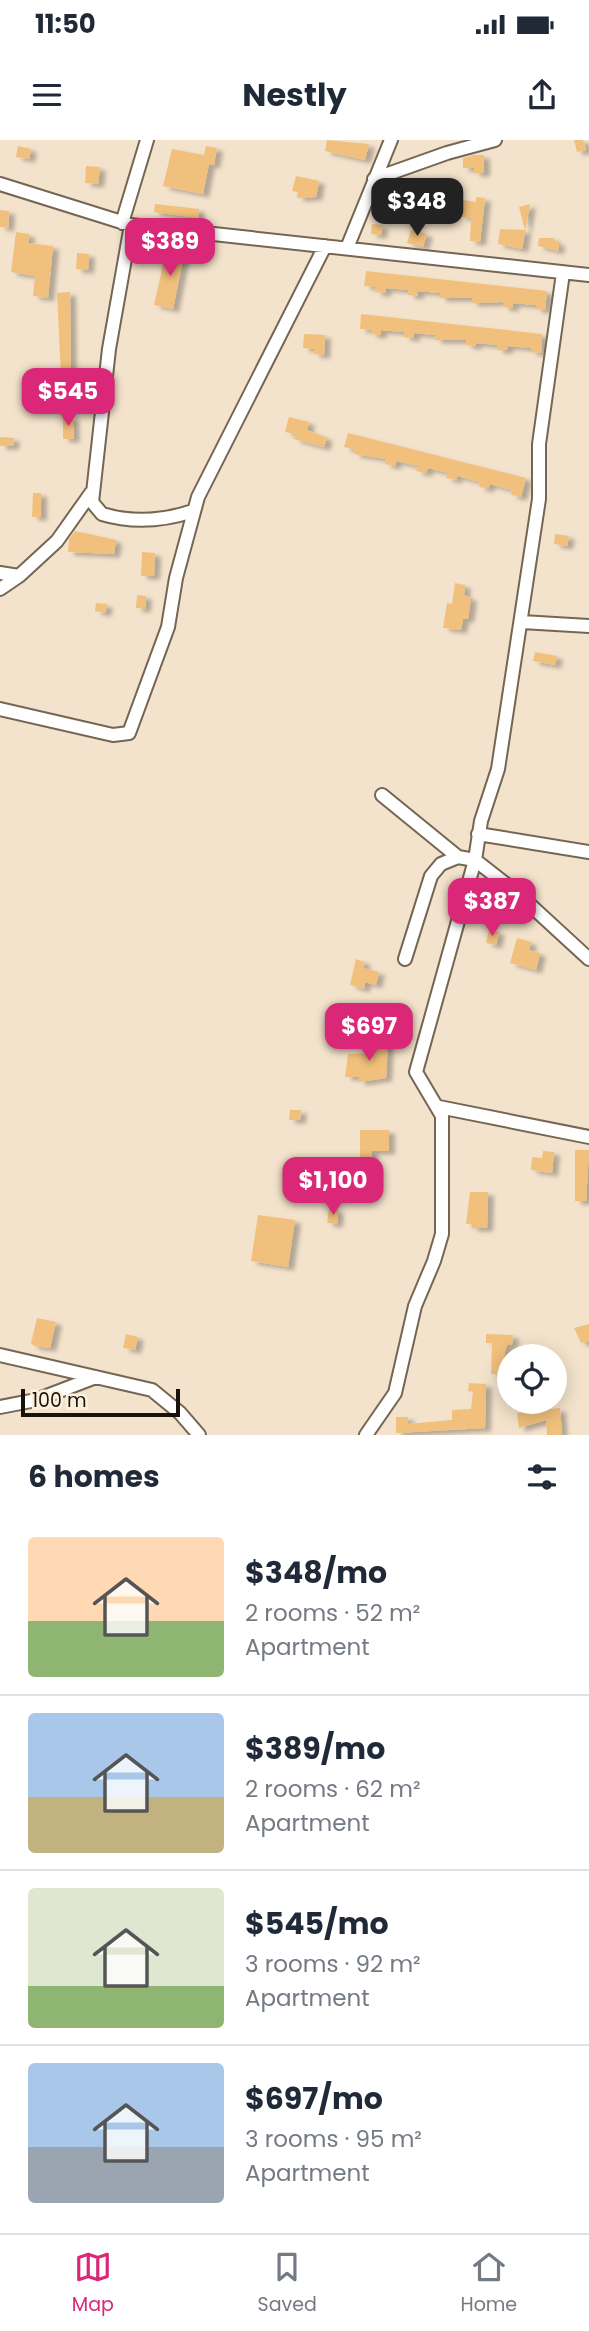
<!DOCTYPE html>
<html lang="en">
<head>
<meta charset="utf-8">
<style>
  :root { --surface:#fff; --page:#f6f6f7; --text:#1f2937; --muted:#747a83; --line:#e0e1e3; --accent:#db2777 }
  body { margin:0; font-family:Poppins,sans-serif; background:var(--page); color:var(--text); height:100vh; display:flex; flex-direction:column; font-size:26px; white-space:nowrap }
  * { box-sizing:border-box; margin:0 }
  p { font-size:23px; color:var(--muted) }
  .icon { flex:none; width:38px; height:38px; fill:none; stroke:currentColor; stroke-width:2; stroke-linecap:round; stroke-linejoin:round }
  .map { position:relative; height:1295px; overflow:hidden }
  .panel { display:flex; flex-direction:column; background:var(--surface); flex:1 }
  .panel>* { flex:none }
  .tools { position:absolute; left:497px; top:1204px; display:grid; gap:14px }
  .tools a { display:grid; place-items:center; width:70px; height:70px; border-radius:50%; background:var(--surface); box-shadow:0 4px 18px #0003; font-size:35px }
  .scale { position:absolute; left:21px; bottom:18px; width:159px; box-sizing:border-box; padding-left:7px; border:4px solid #18120a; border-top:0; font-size:19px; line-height:24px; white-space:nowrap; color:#18120a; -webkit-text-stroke:5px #fef0de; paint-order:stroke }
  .price { position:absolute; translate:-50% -60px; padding:0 16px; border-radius:14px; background:var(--accent); color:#fff; font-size:23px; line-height:46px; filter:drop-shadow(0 2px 4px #0008) }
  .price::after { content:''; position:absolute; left:50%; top:42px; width:21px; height:16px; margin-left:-10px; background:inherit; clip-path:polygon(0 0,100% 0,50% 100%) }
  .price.current { background:#222; color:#fff }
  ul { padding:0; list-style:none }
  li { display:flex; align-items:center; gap:21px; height:175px; padding:0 28px }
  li+li { border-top:2px solid var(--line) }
  li span { display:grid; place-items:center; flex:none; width:196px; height:140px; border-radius:7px; color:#555 }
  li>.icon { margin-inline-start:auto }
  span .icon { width:84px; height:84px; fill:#fffc; stroke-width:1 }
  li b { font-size:30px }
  h2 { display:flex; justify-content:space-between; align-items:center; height:84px; padding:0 28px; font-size:30px }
  .status { display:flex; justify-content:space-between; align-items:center; height:49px; padding:0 35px; background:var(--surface); direction:ltr }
  .status svg { height:19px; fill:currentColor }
  header { display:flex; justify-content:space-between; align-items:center; height:91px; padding:0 28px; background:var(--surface); font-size:32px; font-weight:700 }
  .dock { display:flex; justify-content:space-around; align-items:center; height:98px; border-top:2px solid var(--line); background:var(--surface); font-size:19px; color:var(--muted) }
  .dock a { display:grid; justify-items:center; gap:4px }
  .dock .current { color:var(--accent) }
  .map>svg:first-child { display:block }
  .building { fill:#f1c07c; filter:url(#shadow) }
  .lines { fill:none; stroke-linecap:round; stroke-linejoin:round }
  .street-casing { stroke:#746652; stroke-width:16 }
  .street { stroke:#fff; stroke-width:12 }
</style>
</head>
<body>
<div class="status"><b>11:50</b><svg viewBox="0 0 49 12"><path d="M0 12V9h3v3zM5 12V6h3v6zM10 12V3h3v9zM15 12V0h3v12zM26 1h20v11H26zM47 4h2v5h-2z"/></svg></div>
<header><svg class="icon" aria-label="menu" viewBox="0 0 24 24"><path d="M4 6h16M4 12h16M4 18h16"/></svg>Nestly<svg class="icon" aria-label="share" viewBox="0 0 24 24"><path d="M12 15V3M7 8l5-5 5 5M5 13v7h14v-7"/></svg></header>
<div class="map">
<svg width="589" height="1295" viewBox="0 0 589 1295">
  <defs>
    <filter id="shadow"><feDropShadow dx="6" dy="3.5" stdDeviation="2" flood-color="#0004"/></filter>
  </defs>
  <rect width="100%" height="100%" fill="#f4e3cc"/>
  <path class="building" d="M327,0L369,4L365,20L325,11Z
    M574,0H583L586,10L577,12Z
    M18,6L31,9L29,19L16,17Z
    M206,6L217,8L214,25L209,24L203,54L163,46L172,9L204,15Z
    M474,15H484V33H474V28H463V18Z
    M86,26L100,27L98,44L85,43Z
    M296,36L319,41L316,57L297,58L298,52L292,51Z
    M420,47L435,50L433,62L418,59Z
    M476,57L485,58L480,102L470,101L471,78L461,77L463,60L476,62Z
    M155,64L199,69L198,78L154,72Z
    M530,64L522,109L498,104L500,89L525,90L519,67Z
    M0,70L9,71L8,88L0,87Z
    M372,84L382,85L381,95L371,94Z
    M411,90L427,94L423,107L407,103Z
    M16,92L29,94L28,103L53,106L48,158L33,156L35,136L11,132Z
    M539,98H554V102H559L558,111L538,106Z
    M167,106L185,110L173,169L154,165Z
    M77,113L89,114L88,130L76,129Z
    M366,131L547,151L545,170L536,169V165L513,163V168L503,167V162L472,163V158H440V153L418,151V156L408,155L409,150L386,148L385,153L375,152L376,147L364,146Z
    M70,152L71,235L61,236L57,153Z
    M361,174L542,194L541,213L531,212V208L508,206L507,210H497L498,205L476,203V206L466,205V200H435L436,195L414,193V198L404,197V192L381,190V195L371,194V190L360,189Z
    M304,194L325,195L324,215L314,214V209L303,208Z
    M63,277H73L74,299H63Z
    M289,277L309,282L307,290L327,298L324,307L294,299L296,294L285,292Z
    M348,293L526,338L521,357L511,355L512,350L490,344L488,349L479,347L480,342L457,336L456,340L446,338L448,333L428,328L426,333L416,331L418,326L396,321L395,326L385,324L386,319L354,314L355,310L344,307Z
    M0,297L14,298L13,306H0Z
    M33,353H41V377H32Z
    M75,391L116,400L114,414L68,412L69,399Z
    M555,394L569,396L567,406L554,404Z
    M142,412L155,413L154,436H141Z
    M455,443L465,445L464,455L471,458L468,479H463L461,490L443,488L447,463L452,464Z
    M137,455L146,456L145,469L136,468Z
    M96,463L107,464L105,473L95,471Z
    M535,512L557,516L555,525L533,521Z
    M489,790L499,792L496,805L486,803Z
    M517,798L531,802L529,810L540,813L536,830L510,823Z
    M356,819L365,822L363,828L379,832L376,845L365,842L364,849L350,845Z
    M372,901H388L386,938L359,942V937H345L348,914L372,913Z
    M290,970H301L300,980H289Z
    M360,990H389V1011H372V1020H360Z
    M575,1010H589L586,1061H575Z
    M543,1011L554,1012L552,1033L531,1030L532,1017L542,1018Z
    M470,1052H488L487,1088H472V1084H466Z
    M329,1069L338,1070L337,1084L327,1083Z
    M258,1075L295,1080L288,1127L251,1121Z
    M37,1178L56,1182L50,1208L34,1206L31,1203Z
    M589,1184V1201L581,1203L574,1188Z
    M126,1194L138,1197L135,1210L123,1208Z
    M486,1194L513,1195L512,1205H507L505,1212L504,1234H491L492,1203H486Z
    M469,1243L486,1244L485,1288L396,1293V1277H408V1284L452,1280V1270L471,1269L473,1252L468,1251Z
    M560,1268L562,1295H547L546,1280L519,1288L517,1273Z"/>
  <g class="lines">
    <defs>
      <path id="street" d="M374,39L447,13L495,0
        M0,44L131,85L589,135
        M122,83L147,0
        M131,85L109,209L92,362L102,374C132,383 163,381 193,371
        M347,108L391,0
        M0,433L19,436L57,401L91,353
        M0,449L19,436
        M522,482L589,486
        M0,569L113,595L129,593L168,487L176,438L198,357L325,106
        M382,655L458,717L475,720L516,752L589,819
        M478,694L589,712
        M405,819L431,736L441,724L458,717
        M439,967L589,997
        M0,1215L152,1250L180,1273L199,1295
        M0,1267L36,1260L96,1237
        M366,1295L395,1253L415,1166L434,1121L442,1094V976L416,932L475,720L481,681L498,629L539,359V304L563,133"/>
    </defs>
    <use href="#street" class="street-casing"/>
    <use href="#street" class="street"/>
  </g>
</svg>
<div class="tools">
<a><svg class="icon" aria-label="locate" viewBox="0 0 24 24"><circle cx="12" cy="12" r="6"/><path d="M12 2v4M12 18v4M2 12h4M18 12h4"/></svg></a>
</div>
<div class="scale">100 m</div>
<b class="price current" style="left:417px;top:98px">$348</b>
<b class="price" style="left:170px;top:138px">$389</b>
<b class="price" style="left:68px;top:288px">$545</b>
<b class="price" style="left:492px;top:798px">$387</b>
<b class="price" style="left:369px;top:923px">$697</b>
<b class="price" style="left:333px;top:1077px">$1,100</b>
</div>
<section class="panel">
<h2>6 homes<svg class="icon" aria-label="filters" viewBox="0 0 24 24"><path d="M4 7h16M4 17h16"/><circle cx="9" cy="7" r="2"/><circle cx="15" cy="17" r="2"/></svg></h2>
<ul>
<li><span style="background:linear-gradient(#ffd9b3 60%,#8fb573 0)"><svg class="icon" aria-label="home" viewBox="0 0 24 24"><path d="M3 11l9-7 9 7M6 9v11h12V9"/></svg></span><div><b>$348/mo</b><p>2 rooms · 52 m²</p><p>Apartment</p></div></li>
<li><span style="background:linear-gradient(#a9c7e8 60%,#c2b280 0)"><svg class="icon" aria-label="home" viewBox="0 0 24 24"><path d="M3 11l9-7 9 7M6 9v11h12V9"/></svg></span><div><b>$389/mo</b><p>2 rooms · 62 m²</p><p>Apartment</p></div></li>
<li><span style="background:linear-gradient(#dfe7d0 70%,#8fb573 0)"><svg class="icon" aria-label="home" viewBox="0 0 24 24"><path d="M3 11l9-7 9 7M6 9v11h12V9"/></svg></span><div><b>$545/mo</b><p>3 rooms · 92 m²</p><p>Apartment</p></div></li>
<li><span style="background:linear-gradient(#a9c7e8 60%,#9aa5b1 0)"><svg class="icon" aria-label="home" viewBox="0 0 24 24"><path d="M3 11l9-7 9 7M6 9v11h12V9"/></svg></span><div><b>$697/mo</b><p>3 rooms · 95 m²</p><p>Apartment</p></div></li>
</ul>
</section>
<nav class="dock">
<a class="current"><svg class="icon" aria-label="map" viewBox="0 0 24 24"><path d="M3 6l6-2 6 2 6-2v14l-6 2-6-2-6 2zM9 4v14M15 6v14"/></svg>Map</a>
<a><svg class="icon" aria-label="saved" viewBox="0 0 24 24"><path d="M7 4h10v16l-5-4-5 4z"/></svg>Saved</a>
<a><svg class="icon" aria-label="home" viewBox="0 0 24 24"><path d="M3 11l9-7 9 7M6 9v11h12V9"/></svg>Home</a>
</nav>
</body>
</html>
